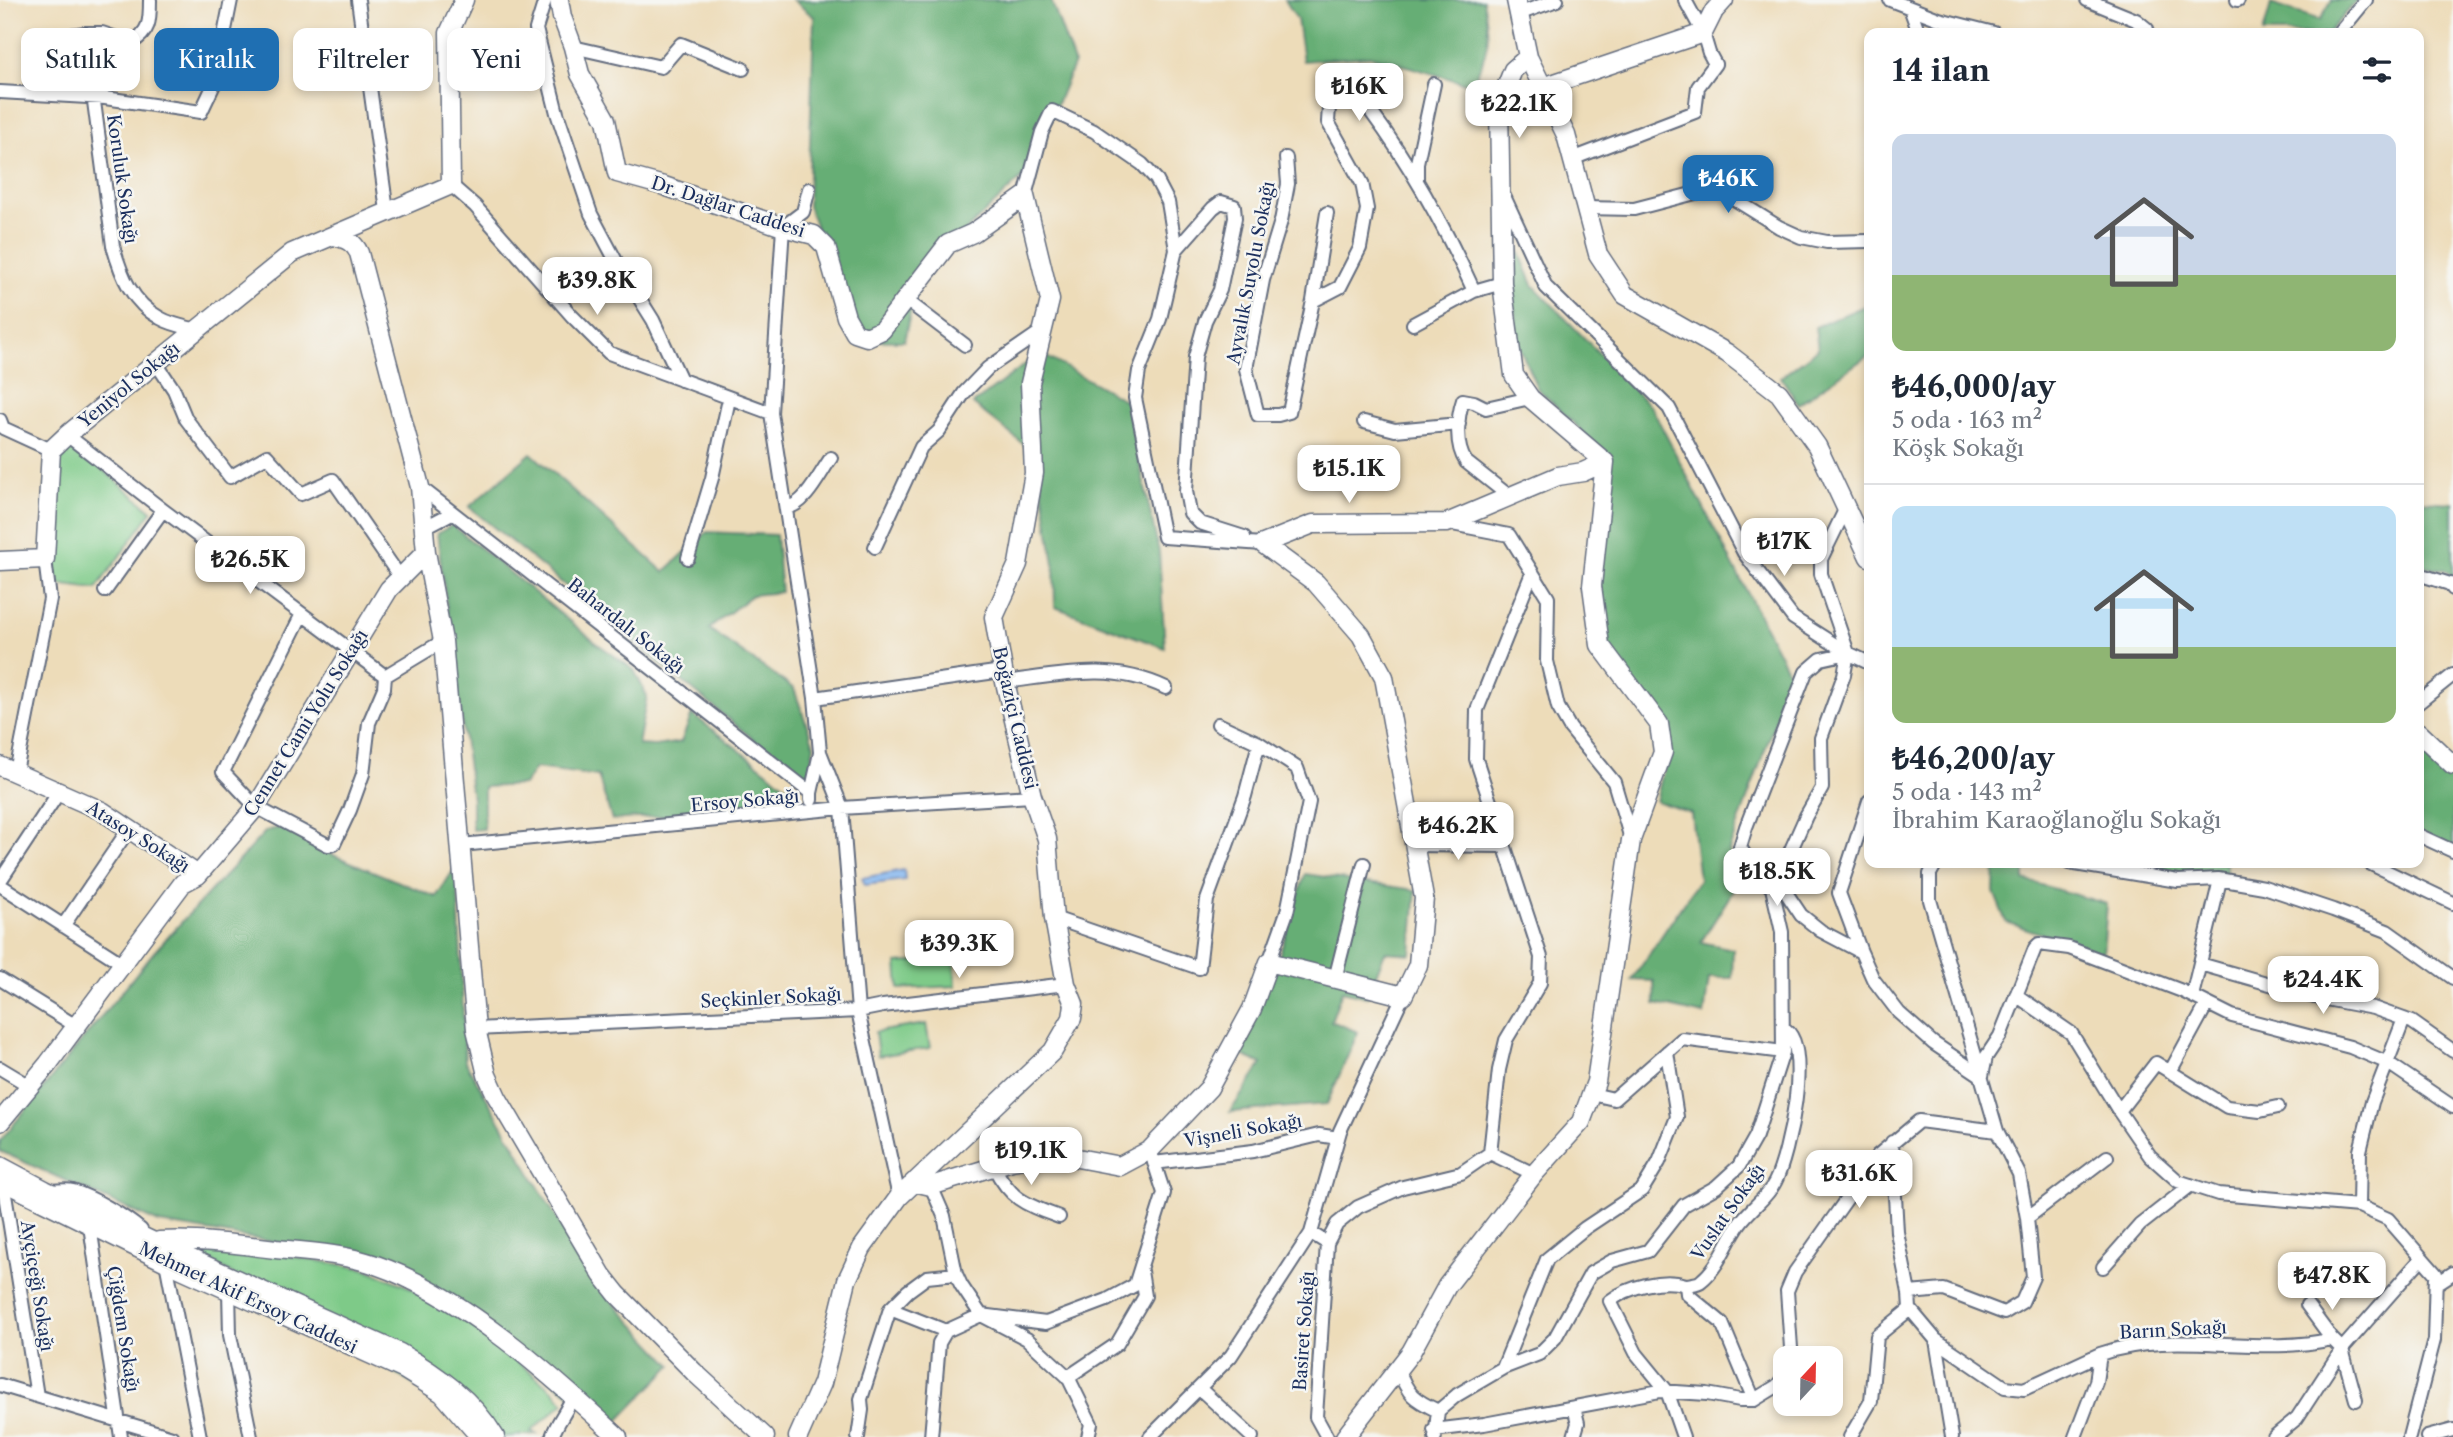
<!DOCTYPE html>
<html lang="tr">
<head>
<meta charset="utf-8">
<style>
  :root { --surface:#fff; --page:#f2f2f3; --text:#1f2937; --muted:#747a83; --line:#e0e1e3; --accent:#1f6fb2 }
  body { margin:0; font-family:"Libre Caslon Text",serif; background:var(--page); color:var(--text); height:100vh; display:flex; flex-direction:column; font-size:26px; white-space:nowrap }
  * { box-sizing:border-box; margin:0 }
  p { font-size:23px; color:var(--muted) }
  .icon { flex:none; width:38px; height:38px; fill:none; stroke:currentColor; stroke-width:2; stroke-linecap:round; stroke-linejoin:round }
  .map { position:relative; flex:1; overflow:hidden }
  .sheet { position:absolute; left:1864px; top:28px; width:560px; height:840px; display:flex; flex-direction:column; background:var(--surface); border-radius:14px; box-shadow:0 4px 10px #0003 }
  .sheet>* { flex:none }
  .hud { position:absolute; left:21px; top:28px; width:665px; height:63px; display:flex; gap:14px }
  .needle { width:46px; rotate:22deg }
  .fabs { position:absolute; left:1773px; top:1346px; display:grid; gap:14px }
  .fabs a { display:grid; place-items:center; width:70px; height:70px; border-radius:14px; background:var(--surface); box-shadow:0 4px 10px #0003; font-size:35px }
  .price { position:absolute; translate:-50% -60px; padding:0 16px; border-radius:14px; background:#fff; color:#222; font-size:23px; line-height:46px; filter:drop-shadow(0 2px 4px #0008) }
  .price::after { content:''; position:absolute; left:50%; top:42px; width:21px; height:16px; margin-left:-10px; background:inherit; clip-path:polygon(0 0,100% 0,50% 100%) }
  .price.current { background:var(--accent); color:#fff }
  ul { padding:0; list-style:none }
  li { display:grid; align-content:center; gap:14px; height:371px; padding:0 28px }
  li+li { border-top:2px solid var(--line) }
  li span { display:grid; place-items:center; height:217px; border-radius:14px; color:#555 }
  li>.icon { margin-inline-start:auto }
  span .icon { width:126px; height:126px; fill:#fffc; stroke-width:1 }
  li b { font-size:30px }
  h2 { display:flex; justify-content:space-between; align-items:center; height:84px; padding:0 28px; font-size:30px }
  .tag { padding:0 24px; border-radius:14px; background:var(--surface); box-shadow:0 4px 10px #0003; font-size:24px; line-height:63px }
  .tag.current { background:var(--accent); color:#fff }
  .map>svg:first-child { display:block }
  .green { fill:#7eca88; stroke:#4c7c73; stroke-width:2 }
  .forest { fill:#66ae74; stroke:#406e69; stroke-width:2 }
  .water { fill:#83b5ef; stroke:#4f72a6; stroke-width:2 }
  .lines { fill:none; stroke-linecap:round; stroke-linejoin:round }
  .street-casing { stroke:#646c7e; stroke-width:16 }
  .secondary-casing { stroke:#646c7e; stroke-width:21 }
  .street { stroke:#fff; stroke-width:12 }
  .secondary { stroke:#fff; stroke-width:18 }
  .labels { text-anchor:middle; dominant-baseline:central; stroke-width:5; stroke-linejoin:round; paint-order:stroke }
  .street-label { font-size:18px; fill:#1b2f5e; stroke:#f6f6f2 }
</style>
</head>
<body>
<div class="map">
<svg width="2453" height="1437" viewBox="0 0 2453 1437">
  <rect width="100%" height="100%" fill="#f6f6f2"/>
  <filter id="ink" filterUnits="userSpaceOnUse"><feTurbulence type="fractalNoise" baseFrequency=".0143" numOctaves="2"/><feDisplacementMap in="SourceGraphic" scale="14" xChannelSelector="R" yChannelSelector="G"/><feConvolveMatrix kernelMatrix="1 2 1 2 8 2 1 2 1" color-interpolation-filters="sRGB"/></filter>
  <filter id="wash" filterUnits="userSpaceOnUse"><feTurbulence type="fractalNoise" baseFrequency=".00686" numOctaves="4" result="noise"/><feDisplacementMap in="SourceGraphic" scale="28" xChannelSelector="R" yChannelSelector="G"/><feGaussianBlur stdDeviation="1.57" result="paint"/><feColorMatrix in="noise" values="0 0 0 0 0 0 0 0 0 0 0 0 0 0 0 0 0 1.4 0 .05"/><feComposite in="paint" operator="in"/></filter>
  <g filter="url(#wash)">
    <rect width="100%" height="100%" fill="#eddcb9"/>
    <path class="green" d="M71,443L152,511L96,589L55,584L58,454Z
      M2127,863H2226L2225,879Z
      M954,959L956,986L899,989L897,963Z
      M926,1024L930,1048L878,1056L875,1032Z
      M186,1244L284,1255L366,1269L409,1287L468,1322L554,1391L564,1403L531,1431L536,1434L500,1437L197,1253Z"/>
    <path class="forest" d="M793,0H1051L1074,63L1029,171L919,275L904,341L858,340L808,206L814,17Z
      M1285,0H1483C1491,41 1490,47 1472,85L1372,56L1303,61L1297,19Z
      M2332,0H2358L2328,33H2263L2271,4L2320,20Z
      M1508,225L1533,285L1652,408L1791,677L1729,850L1736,886L1701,942L1733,949L1732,978H1709L1704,1015L1655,1004L1654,981L1632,980L1699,880L1691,813L1656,801L1668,751L1607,643L1598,586L1610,458L1537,388L1517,341Z
      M1869,304V355L1798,404L1781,377L1818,349L1815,327Z
      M1040,353L1126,401L1159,552L1165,648L1055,607L1054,564L1037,455L973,404Z
      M531,453L664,572L707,532L776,535L781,592L752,595L709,629L794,689L814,745L808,784L469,507Z
      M2419,501L2453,503V577L2445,570L2419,565Z
      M452,525L595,642L634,670L647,696L638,745L655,746L681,742L692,714L794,792L795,802L786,807L612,820L598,776L535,768L524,785L484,787V829L472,830V799L437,534Z
      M2418,745L2428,755L2453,773V851L2419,833Z
      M286,826L328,853L436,897L457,865L465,1061L594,1282L672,1365L614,1425L377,1259L159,1223L0,1151V1141L154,952L266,831Z
      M1995,863H2024V880L2107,904L2103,954L2006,922L1994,892Z
      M1305,874L1416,890L1411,954L1385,952L1367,997L1342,991L1331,1021L1358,1032L1327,1104L1230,1112L1262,1064L1235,1052L1280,953Z"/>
    <path class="water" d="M904,870L905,880L865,885L862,878Z"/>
  </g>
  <g filter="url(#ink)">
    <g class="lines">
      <defs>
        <path id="street" d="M358,0L387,211
          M545,0L536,29L557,113L591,214L616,261L653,320L681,380
          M1890,0L1939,19L1994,33
          M2087,0L2136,20L2147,29V33
          M2237,0H2238
          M1910,8L1919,33
          M1518,14L1557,0
          M85,33L113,246C121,275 132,303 160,318C170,324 185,327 197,330
          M2339,33L2366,0
          M41,39L85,33H102L131,43C150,32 150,21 150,0
          M573,47L661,67L681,44L743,69
          M0,92L105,98L201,112L226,59L225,30L231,0
          M1286,158L1288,184L1281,221L1263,280L1246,369L1258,415H1278L1289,412L1313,301L1327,213
          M1572,159L1695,112L1698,87L1715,64L1709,53L1703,33L1685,0
          M1417,179V163L1434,84
          M451,185L475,206L572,316L609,353L771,413
          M809,189L803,212L783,227L771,413L815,698L820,752L842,808L858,1011L899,1197
          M1025,196L1042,132L1052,111L1094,131L1142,164L1156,179L1168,202L1176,250L1160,319L1139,371L1135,398L1164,537L1263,544
          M1504,196L1546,287L1669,408L1744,553L1793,618L1848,653L1869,663
          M1584,208L1634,209L1711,189L1726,194L1779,227L1801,237L1827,242L1869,241
          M1176,250L1213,208L1221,202L1234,206L1235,218L1220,290L1205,321L1195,357L1186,491L1190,513L1200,523L1244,537
          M906,300L965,345
          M1313,301L1340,287L1360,248L1367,209L1362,183L1328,122L1329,107L1339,96L1358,95C1406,155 1442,221 1474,291L1502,283
          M1413,324L1474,291
          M156,363L174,390L186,419L230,477L267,456L301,494L333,480L400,577
          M0,420L3,428L51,450
          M1364,422L1395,430L1459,424
          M67,435L163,510L385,676L443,641
          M420,487L811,793
          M1509,496L1466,462C1455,446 1457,418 1463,400L1474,402L1486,408L1530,398
          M786,508C806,505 820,473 831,458
          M1846,508L1821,559V574L1848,653L1844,675L1821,738L1822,788L1806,816L1782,870L1787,894L1801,915L1821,931L1861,952L1873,979L1899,1013L1933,1043L1982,1076L1986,1057L2000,1036L2035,948L2039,944L2069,948L2182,991L2232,1016L2350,1047L2388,1063L2453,1107
          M1447,523L1509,535L1548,598L1547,661L1558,707L1570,728L1614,782L1631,839
          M424,533L429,525L452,513
          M875,547L921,447L939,431L964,393L988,368L1042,331
          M688,558L712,478L729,399
          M1532,573L1477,710L1476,759L1541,957L1540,983L1506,1040L1499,1070L1490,1153L1534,1174
          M2418,574L2450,584L2453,589
          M105,591L163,510
          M302,614L223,772L256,807L328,845L334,844L350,810L363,774L369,723L384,688L385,676
          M1005,682C1061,675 1112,662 1166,688
          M815,698L1002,671
          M2418,703L2453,675
          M1218,724L1259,743L1297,768L1309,802L1287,912L1269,962
          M16,772L50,599L45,559
          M811,800V793L820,753
          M2418,835L2453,851
          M461,845L842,808L1032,796
          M1414,845L1503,846
          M2069,863L2178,881L2218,879L2264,887L2333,910L2387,931L2453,978
          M2369,863L2453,903
          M0,881L59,792
          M0,885L123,964
          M1054,918L1199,968L1207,900L1245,796L1259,743
          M63,926L129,829
          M1861,952L1839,893L1869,801
          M2200,964L2315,997L2373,1008L2412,1022L2453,1051
          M0,979L76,1026
          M1335,979L1364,864
          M2016,995L2071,1033L2119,1111L2150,1156L2178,1181L2218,1194L2359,1206L2388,1219L2436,1274L2434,1340L2409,1437
          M2192,996L2220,880
          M476,1029L858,1011L883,1006L1066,984
          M0,1068L30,1086
          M2170,1072L2207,1004
          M1592,1094L1614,1099L1682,1039L1783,1052
          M2119,1111L2156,1063L2227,1107L2260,1111L2278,1107
          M1892,1142L1897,1232L1909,1293
          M1154,1163L1253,1151L1319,1135L1338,1138
          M994,1167C1011,1200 1025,1204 1059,1217
          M3,1182L37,1396
          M931,1186L944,1216L956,1274L961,1285L981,1315L1027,1339L1068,1377L1091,1424L1088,1437
          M51,1191C58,1191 66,1189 73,1191C94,1198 125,1216 141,1230
          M2359,1206L2360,1151L2372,1102L2404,1019
          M2027,1218L2107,1157
          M90,1226L121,1437
          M1311,1233L1327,1243L1316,1417L1327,1437
          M1327,1243L1337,1224L1358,1207L1403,1187L1461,1173L1490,1153
          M166,1262L200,1437
          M2103,1267L2140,1225L2191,1185
          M2436,1284L2453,1273
          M1686,1285C1691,1284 1698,1284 1701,1281C1719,1267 1727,1241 1740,1223C1751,1208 1767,1198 1775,1182C1788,1157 1814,1042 1783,1028
          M229,1290L230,1335L251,1437
          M2307,1305L2332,1339
          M890,1309L946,1331
          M1910,1309L1909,1293L1944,1290L2004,1313L2022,1302L2033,1277L2027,1218L2019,1174L1997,1131L1930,900V874L1936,863
          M1910,1309L1936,1340L1952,1437
          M1936,1340L2005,1387L2024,1389L2100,1354
          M1789,1358L1791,1348L1787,1291L1795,1272L1877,1156L1919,1121L1997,1131
          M1503,1368L1547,1259L1585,1228L1642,1190L1659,1162L1677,1117L1667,1052
          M1398,1369C1408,1395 1413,1399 1438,1411
          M1068,1377L1117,1344L1145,1296L1141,1271
          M0,1385L172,1437
          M1199,1388L1252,1437
          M1434,1430L1484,1424L1660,1391L1707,1394L1740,1400H1754L1777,1386L1785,1376
          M552,1437C557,1421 568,1411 573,1395
          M858,1437L862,1410L861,1399L890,1309L908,1291L927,1277L956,1274
          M931,1437L939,1343L946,1331L981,1315L1046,1323L1107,1300L1135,1285L1164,1193L1150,1150
          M1150,1437L1231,1356L1311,1233L1340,1131L1403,996
          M1435,1437L1438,1411L1457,1395L1503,1368L1539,1354L1555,1338L1591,1273L1612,1261L1648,1251L1684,1205L1716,1187L1739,1166L1756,1136L1783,1052L1782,932L1772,888L1754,870L1740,847L1746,827L1806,672L1821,659L1848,653
          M1574,1437L1578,1423L1574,1407
          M1683,1437L1667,1391L1636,1353L1610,1301C1629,1286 1663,1278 1686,1285L1687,1294L1722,1323L1754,1400
          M1850,1437L1871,1401L1877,1336L1910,1309
          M2075,1437L2096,1382L2100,1354C2174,1328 2257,1357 2332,1339L2342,1349L2356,1400
          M2274,1437L2297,1418L2342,1349L2422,1258
          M2427,1437L2453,1430"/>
        <path id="secondary" d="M559,0L562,17L573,47L580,74L606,120L617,173L664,186L783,227L814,235L826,247L846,317L855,333L867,337L882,330L948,244L973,233L1025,196L1050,300L1030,383L1034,473L1018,564L994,617L1005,682L1032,796L1047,839L1054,918L1066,984L1074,1004L1072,1018L1053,1051L899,1197L862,1248L847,1280L822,1383L798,1437
          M1516,0L1528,57L1566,135L1598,254L1625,295L1727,353L1779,393L1817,446L1869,557
          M1543,87L1703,33L1714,11L1724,0
          M335,236C346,239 354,242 359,253L420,487L426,552L443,641L476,1029L487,1075L497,1097L602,1275L617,1294L694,1372L765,1437
          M1263,544L1313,524L1447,523L1558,476L1583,472L1605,462
          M0,561L45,559L51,450L67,435L292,253L451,185L449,33L464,0
          M2418,732L2453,765
          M0,766L102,811L198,875
          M0,1122L48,1064L183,883L198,875L256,807L389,589L426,552
          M0,1166L45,1190L154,1242L400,1353C438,1375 472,1399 495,1437
          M0,1180L166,1262L405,1370L442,1393L480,1437
          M914,1182L931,1186L1012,1161L1056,1154L1120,1166L1150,1150L1209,1088L1252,1009L1269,962L1403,996L1418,965L1424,898L1384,677L1361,635L1316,583L1263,544
          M159,1241C198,1239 237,1244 276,1249C309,1252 345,1254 376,1265C463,1295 551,1375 618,1437
          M1345,1437L1411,1352L1447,1286L1534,1174L1581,1122L1596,1082L1631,840L1663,752L1659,724L1600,645L1592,586L1605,462L1530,398L1514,375L1502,283L1499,105L1513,70L1528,57"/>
      </defs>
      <use href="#street" class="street-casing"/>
      <use href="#secondary" class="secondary-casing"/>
      <use href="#street" class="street"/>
      <use href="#secondary" class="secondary"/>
    </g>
  </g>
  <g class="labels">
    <g class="street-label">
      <text transform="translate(122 179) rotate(82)">Koruluk Sokağı</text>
      <text transform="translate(728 207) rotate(18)">Dr. Dağlar Caddesi</text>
      <text transform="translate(1251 273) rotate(-79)">Ayvalık Suyolu Sokağı</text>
      <text transform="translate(129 385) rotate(-39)">Yeniyol Sokağı</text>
      <text transform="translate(626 626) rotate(38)">Bahardalı Sokağı</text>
      <text transform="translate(1015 718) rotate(77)">Boğaziçi Caddesi</text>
      <text transform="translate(306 723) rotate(-58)">Cennet Cami Yolu Sokağı</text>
      <text transform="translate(745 801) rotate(-5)">Ersoy Sokağı</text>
      <text transform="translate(138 837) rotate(32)">Atasoy Sokağı</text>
      <text transform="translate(771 998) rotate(-3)">Seçkinler Sokağı</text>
      <text transform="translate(1243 1131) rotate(-10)">Vişneli Sokağı</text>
      <text transform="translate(1728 1212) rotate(-55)">Vuslat Sokağı</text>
      <text transform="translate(37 1286) rotate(81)">Ayçiçeği Sokağı</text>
      <text transform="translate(248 1298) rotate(25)">Mehmet Akif Ersoy Caddesi</text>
      <text transform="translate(123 1329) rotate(81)">Çiğdem Sokağı</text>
      <text transform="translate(2173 1330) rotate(-3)">Barın Sokağı</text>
      <text transform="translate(1304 1331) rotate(-86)">Basiret Sokağı</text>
    </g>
  </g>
</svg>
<div class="fabs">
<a><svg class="needle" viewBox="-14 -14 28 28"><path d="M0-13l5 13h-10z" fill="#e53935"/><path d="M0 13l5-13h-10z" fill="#747a83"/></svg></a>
</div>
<b class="price" style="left:1359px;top:123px">₺16K</b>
<b class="price" style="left:1519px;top:140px">₺22.1K</b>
<b class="price current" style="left:1728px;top:215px">₺46K</b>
<b class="price" style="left:597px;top:317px">₺39.8K</b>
<b class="price" style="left:1349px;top:505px">₺15.1K</b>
<b class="price" style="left:1784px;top:578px">₺17K</b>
<b class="price" style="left:250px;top:596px">₺26.5K</b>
<b class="price" style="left:1458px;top:862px">₺46.2K</b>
<b class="price" style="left:1777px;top:908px">₺18.5K</b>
<b class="price" style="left:959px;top:980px">₺39.3K</b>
<b class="price" style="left:2323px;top:1016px">₺24.4K</b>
<b class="price" style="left:1031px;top:1187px">₺19.1K</b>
<b class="price" style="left:1859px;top:1210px">₺31.6K</b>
<b class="price" style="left:2332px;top:1312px">₺47.8K</b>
<div class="hud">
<a class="tag">Satılık</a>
<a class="tag current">Kiralık</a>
<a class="tag">Filtreler</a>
<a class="tag">Yeni</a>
</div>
<section class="sheet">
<h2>14 ilan<svg class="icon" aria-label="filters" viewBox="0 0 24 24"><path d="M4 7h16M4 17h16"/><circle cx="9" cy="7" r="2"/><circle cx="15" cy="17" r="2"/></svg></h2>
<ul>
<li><span style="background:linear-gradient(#c9d6e8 65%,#8fb573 0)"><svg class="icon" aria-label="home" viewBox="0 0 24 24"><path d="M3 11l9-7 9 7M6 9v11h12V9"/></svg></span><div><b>₺46,000/ay</b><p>5 oda · 163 m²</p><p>Köşk Sokağı</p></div></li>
<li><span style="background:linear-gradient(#bfe0f5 65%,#8fb573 0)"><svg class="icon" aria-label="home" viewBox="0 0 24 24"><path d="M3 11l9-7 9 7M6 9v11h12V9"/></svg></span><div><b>₺46,200/ay</b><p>5 oda · 143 m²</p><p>İbrahim Karaoğlanoğlu Sokağı</p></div></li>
</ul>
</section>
</div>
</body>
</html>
